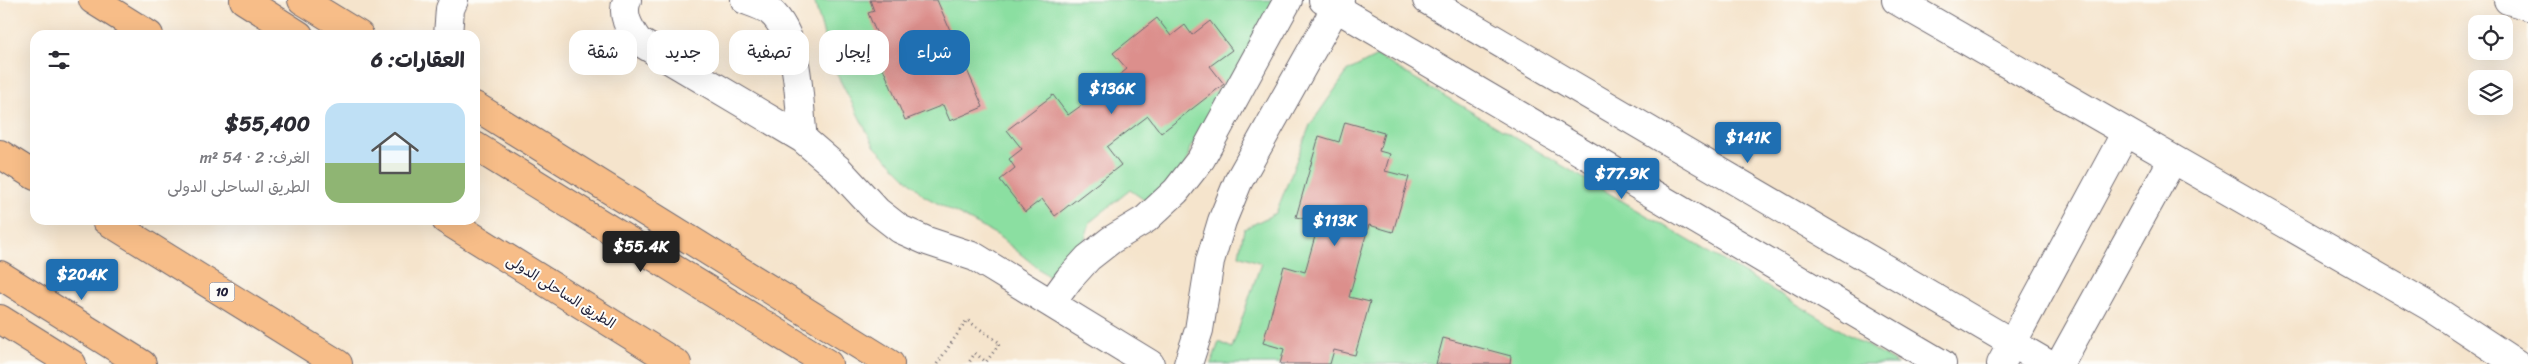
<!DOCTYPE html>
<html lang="ar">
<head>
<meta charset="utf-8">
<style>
  :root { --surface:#fff; --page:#f2f2f3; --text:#2b2b33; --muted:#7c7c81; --accent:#1f6fb2 }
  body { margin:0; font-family:Sriracha,"Playpen Sans Arabic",sans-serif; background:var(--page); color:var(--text); direction:rtl; height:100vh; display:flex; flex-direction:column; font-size:19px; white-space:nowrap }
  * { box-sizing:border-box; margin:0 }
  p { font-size:16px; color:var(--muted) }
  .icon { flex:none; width:28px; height:28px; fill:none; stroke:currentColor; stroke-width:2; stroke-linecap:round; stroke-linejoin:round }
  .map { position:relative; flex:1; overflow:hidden; direction:ltr }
  .details { position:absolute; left:30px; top:30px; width:450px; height:195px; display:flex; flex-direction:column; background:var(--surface); border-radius:15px; box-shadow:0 5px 20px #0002; direction:rtl }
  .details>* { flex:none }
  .top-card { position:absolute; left:495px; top:30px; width:475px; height:45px; direction:rtl; display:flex; gap:10px }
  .controls { position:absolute; left:2468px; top:15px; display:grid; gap:10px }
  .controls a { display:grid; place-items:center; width:45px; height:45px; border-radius:10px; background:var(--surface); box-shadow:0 5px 20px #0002; font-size:25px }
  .price { position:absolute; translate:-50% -42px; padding:0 11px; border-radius:5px; background:var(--accent); color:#fff; font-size:16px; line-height:32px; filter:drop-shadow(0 1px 2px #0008) }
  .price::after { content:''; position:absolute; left:50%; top:30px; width:15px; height:11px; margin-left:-8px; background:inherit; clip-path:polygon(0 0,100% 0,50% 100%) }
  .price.selected { background:#222; color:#fff }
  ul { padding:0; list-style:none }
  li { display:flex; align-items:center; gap:15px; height:125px; padding:0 15px }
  li span { display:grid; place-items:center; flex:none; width:140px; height:100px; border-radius:15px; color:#555 }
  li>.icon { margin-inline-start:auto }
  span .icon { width:60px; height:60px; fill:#fffc; stroke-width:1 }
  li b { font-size:21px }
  h2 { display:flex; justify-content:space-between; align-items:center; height:60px; padding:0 15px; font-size:21px }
  .chip { padding:0 18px; border-radius:15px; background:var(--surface); box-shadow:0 5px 20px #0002; font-size:18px; line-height:45px }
  .chip.selected { background:var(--accent); color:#fff }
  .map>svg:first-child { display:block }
  .green { fill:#8bdfa1; stroke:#56806e }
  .building { fill:#dc8f8c }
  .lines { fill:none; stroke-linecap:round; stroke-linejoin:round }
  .minor-casing { stroke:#6c666e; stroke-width:30 }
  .major-casing { stroke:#6c666e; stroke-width:30 }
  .highway-casing { stroke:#6c666e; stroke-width:30 }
  .path { stroke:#6c666e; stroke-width:3; stroke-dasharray:1 4; stroke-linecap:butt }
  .minor { stroke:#fff; stroke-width:28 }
  .major { stroke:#f7bd88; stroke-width:28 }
  .highway { stroke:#f7bd88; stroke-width:28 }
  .labels { text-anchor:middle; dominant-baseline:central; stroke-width:4; stroke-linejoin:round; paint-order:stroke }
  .shield { fill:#fdfcf7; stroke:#646373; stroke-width:1 }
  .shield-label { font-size:12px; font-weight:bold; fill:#22223b }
  .street-label { font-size:14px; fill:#22223b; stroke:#fdfcf7 }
</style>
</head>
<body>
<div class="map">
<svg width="2528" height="364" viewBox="0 0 2528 364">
  <rect width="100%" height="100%" fill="#fdfcf7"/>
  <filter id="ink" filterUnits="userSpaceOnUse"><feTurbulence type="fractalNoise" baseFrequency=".02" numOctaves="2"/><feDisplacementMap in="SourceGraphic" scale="10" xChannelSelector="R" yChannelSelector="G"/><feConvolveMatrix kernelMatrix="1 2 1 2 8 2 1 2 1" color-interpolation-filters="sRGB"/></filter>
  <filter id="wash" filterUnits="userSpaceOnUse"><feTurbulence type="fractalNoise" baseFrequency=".0096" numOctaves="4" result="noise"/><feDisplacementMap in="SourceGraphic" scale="20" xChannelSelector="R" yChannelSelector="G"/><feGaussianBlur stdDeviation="1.12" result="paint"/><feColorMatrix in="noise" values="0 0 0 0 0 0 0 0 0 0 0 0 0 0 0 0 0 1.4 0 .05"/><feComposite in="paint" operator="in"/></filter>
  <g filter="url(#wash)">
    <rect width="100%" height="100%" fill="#f5e4cc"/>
    <path class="green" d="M814,0H1272L1273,2L1262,36L1190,148L1180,189L1153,206L1130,190L1090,222L1082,249L1067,276L1049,277L997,235L924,196L875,147L833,67Z
      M1377,56L1898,364H1211L1219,342L1232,348L1261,263L1239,255L1244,229L1276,213L1310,125L1348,71Z"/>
    <g id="blocks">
      <path class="building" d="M870,0H937L983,107L950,121L943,105L905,120L874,47L881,44L868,13L874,11Z
        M1157,18L1171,36L1185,25L1192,35L1210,21L1232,50L1210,66L1224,84L1161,133L1148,116L1107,147L1121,165L1055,216L1042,199L1025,212L1000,180L1015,168L1009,159L1022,149L1007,130L1053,95L1068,115L1082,105L1127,69L1113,53Z
        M1345,122L1384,133L1379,151L1390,154L1385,171L1409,177L1393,232L1369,225L1364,242L1349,297L1370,302L1355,355L1334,350L1330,364H1280L1284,349L1263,343L1284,266L1305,272L1319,222L1296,217L1319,136L1339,142Z
        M1443,338L1511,356L1510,364H1436Z"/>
    </g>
  </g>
  <g filter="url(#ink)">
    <use href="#blocks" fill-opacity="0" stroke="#6c666e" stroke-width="1"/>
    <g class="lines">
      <defs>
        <path id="minor" d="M627,0C621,15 629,28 638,41L803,139L838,169L877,211L900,229L927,241L975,257L1150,364
          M745,0C753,3 763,6 770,11C801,38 798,101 803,139
          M1323,0L1942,364
          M1427,0L2048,364
          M1896,0L2429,306L2517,364
          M2508,0L2528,6
          M448,35L450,9L454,0
          M1052,302L1069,279L1088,258L1111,240L1146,219L1176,191L1201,159L1288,0
          M1188,364L1199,330L1210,261L1222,221L1238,182L1340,0
          M2001,364L2126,132
          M2060,364L2173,159"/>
        <path id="major" d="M244,0L299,35
          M302,0L359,35
          M475,106L890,364
          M475,146L828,364
          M0,275L142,364
          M0,319L72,364"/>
        <path id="highway" d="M93,0L149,35
          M0,154L35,176
          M106,220L338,364
          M446,220L677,364"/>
      </defs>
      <use href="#minor" class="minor-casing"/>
      <use href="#major" class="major-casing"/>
      <use href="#highway" class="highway-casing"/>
      <path class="path" d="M937,364L967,320L1000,343L986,362L975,353L968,364"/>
      <use href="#minor" class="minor"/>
      <use href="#major" class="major"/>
      <use href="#highway" class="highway"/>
    </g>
  </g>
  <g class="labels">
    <rect class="shield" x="209.5" y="282.5" width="25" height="19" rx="4"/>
    <g class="shield-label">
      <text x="222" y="292">10</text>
    </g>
    <g class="street-label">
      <text transform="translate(561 292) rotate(32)">الطريق الساحلى الدولى</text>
    </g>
  </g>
</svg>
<div class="controls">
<a><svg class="icon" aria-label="locate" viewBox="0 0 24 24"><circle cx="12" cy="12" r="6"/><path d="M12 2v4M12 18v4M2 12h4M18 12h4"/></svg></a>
<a><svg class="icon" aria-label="layers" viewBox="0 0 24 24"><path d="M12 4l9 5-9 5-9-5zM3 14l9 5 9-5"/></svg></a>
</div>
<b class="price" style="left:1112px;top:115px">$136K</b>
<b class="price" style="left:1748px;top:164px">$141K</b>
<b class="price" style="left:1622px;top:200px">$77.9K</b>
<b class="price" style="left:1335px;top:247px">$113K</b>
<b class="price selected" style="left:641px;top:273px">$55.4K</b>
<b class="price" style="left:82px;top:301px">$204K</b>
<div class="top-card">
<a class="chip selected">شراء</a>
<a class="chip">إيجار</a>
<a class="chip">تصفية</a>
<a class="chip">جديد</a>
<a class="chip">شقة</a>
</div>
<section class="details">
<h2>العقارات: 6<svg class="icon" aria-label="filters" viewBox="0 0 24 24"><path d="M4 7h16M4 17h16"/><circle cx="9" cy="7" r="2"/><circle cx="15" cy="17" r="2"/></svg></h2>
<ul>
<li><span style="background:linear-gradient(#bfe0f5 60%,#8fb573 0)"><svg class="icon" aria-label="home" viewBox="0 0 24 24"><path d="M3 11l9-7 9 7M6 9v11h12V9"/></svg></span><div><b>$55,400</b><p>الغرف: 2 · 54 m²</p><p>الطريق الساحلى الدولى</p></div></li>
</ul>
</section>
</div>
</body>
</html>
